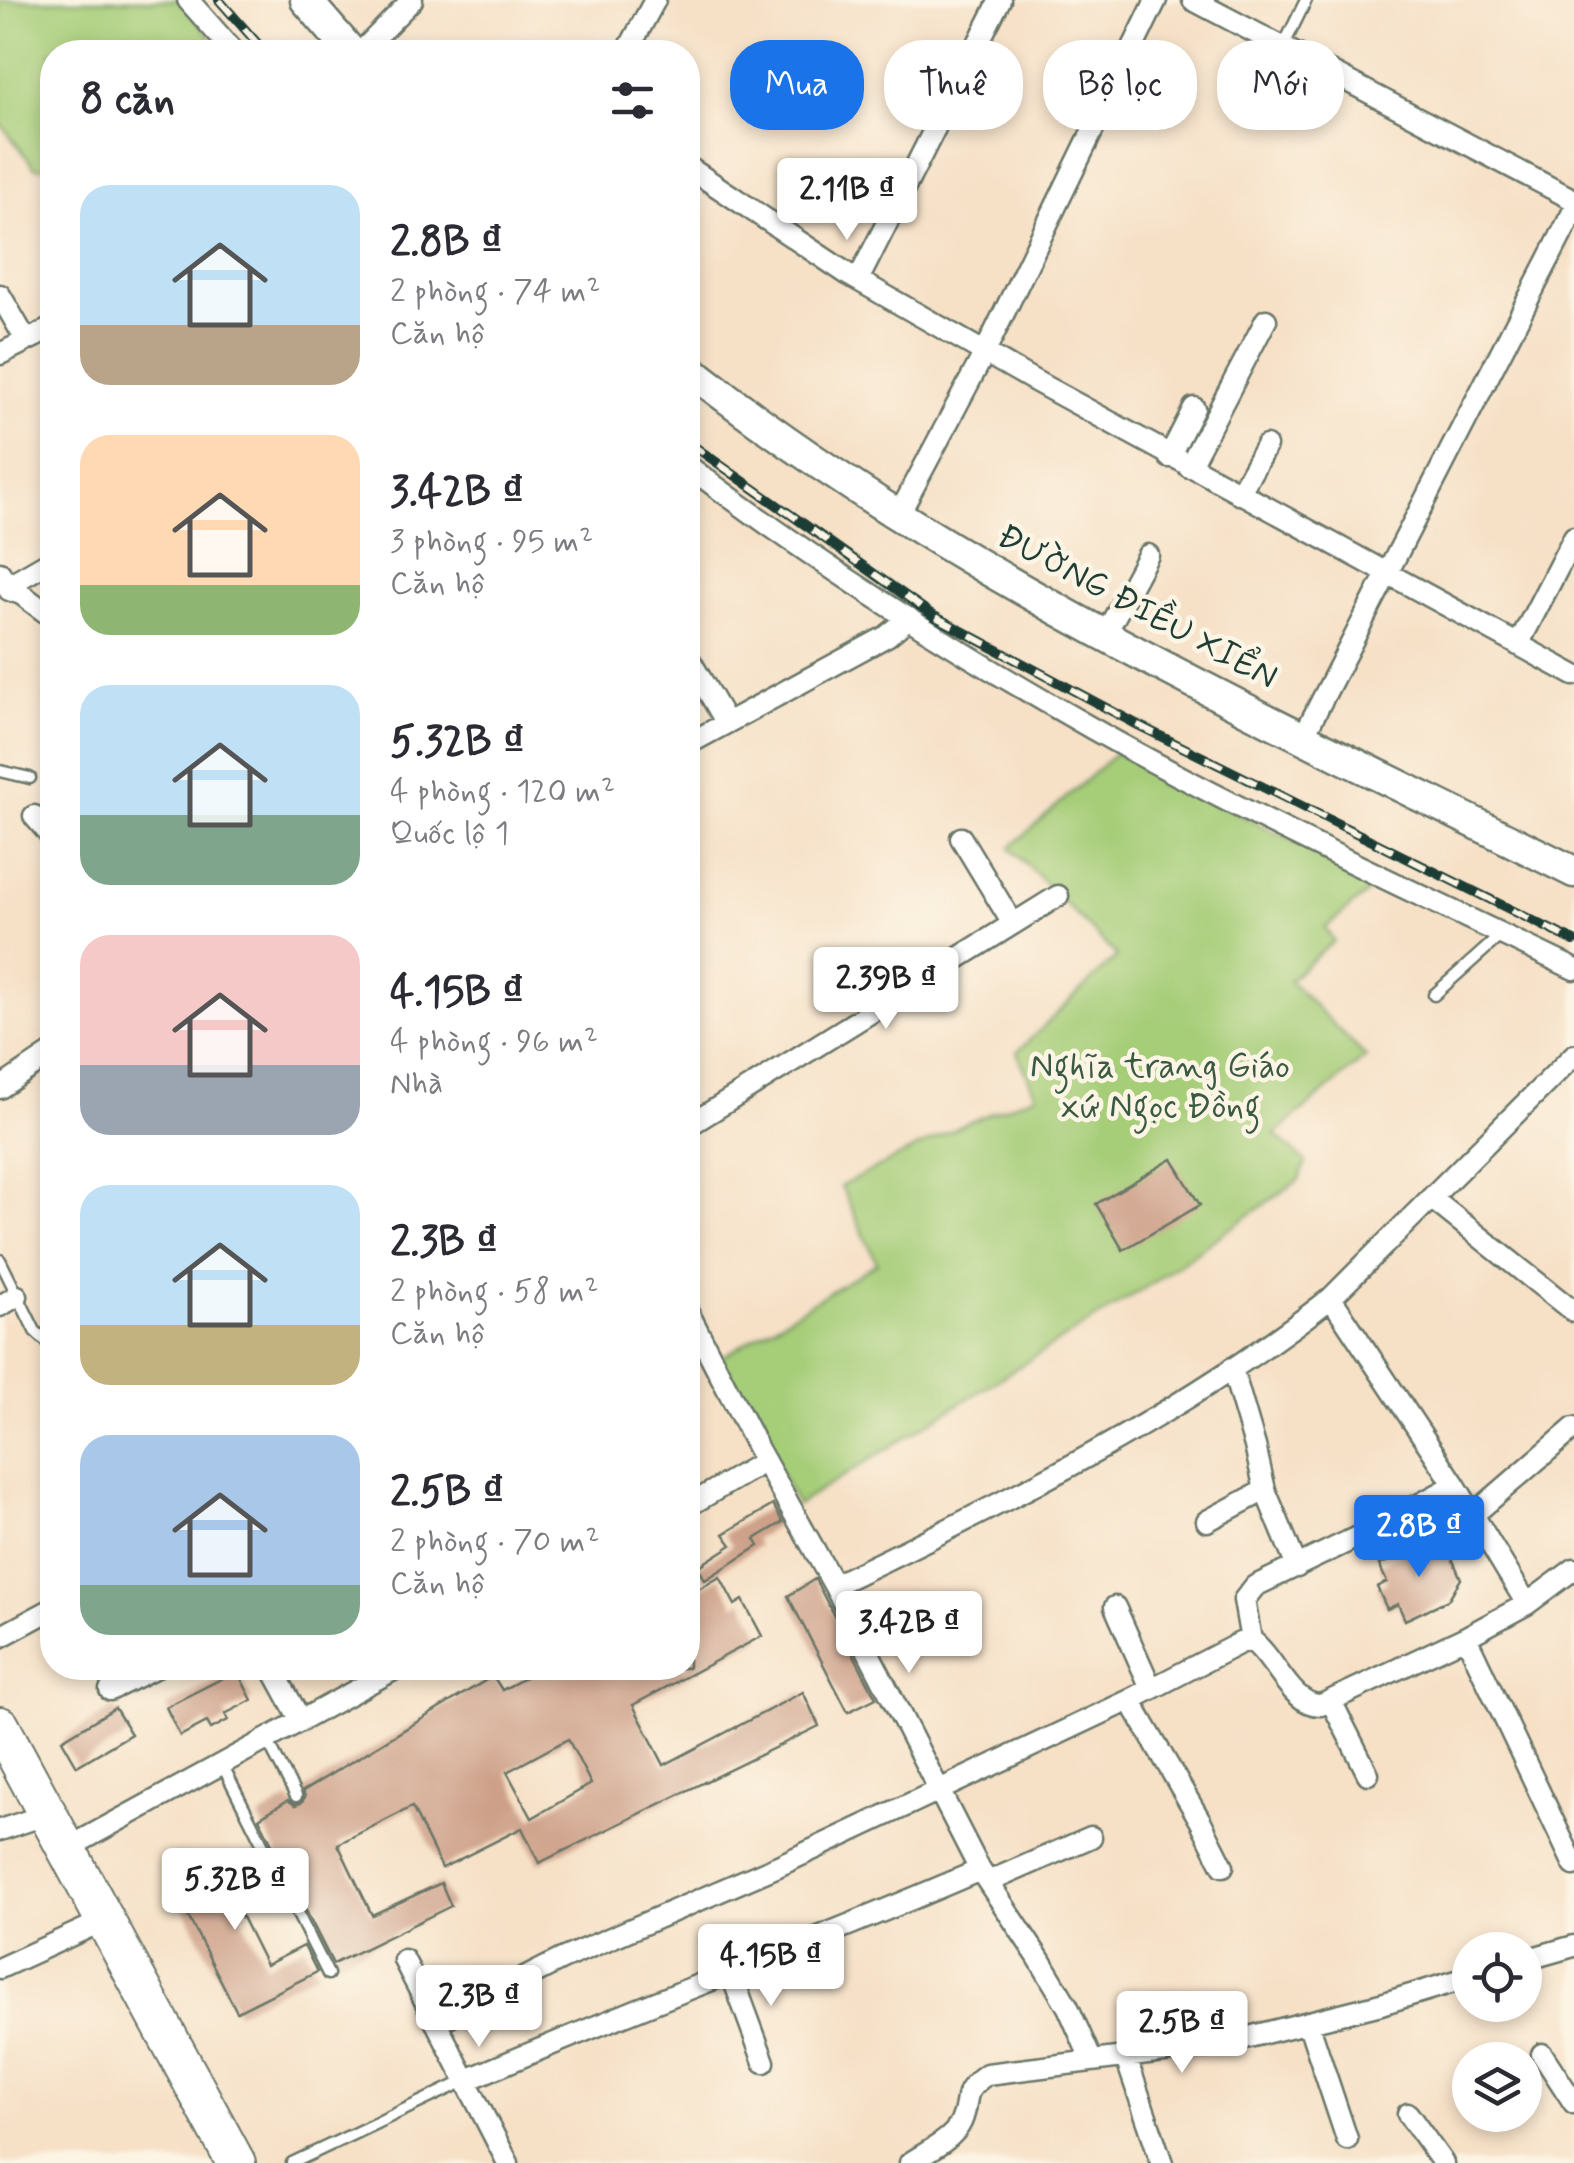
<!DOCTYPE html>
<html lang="vi">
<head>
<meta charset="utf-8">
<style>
  :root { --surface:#fff; --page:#f2f2f3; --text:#2b2b33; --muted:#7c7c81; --accent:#1a73e8 }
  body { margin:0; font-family:Mynerve,sans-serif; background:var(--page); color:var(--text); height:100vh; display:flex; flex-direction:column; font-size:38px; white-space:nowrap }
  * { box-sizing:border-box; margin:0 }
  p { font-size:32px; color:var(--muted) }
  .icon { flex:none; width:55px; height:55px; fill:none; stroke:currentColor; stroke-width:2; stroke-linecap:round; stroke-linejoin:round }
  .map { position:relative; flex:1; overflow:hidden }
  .drawer { position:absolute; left:40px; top:40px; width:660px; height:1640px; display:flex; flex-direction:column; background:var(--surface); border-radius:40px; box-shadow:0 5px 15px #0003 }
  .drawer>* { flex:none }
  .guide { position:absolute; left:730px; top:40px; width:692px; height:90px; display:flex; gap:20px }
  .fabs { position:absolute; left:1452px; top:1932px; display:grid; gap:20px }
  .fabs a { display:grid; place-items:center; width:90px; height:90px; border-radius:50%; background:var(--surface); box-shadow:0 5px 15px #0003; font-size:50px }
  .price { position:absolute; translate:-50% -85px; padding:0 22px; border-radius:10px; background:#fff; color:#222; font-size:32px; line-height:65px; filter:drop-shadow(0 2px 5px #0008) }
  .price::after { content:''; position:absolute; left:50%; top:60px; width:30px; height:22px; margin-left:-15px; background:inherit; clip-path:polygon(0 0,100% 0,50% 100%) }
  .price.current { background:var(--accent); color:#fff }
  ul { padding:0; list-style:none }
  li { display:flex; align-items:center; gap:30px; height:250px; padding:0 40px }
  li span { display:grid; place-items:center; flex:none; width:280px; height:200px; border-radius:30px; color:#555 }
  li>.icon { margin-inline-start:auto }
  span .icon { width:120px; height:120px; fill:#fffc; stroke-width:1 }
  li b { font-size:42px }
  h2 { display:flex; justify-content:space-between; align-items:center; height:120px; padding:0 40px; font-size:42px }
  .chip { padding:0 35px; border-radius:40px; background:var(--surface); box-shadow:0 5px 15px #0003; font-size:35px; line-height:90px }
  .chip.current { background:var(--accent); color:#fff }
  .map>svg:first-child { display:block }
  .green { fill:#a6cd78; stroke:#628556; stroke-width:2.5 }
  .building { fill:#cea089; fill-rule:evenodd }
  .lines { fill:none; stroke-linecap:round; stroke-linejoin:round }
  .lane-casing { stroke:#6a7667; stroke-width:15 }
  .street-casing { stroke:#6a7667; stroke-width:25 }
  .secondary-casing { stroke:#6a7667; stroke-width:35 }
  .highway-casing { stroke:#6a7667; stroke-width:42 }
  .lane { stroke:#fff; stroke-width:10 }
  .street { stroke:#fff; stroke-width:20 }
  .secondary { stroke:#fff; stroke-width:30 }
  .highway { stroke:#fff; stroke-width:38 }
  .rail-casing { stroke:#1f3d34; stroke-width:10 }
  .rail { stroke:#fcf5e5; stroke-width:6; stroke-dasharray:19; stroke-linecap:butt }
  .labels { text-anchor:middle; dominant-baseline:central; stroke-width:9; stroke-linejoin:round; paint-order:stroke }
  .street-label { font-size:35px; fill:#1f3d34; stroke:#fcf5e5 }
  .park-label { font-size:35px; fill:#3a5a42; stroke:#fcf5e5 }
</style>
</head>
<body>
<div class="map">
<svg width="1574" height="2163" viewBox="0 0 1574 2163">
  <rect width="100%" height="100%" fill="#fcf5e5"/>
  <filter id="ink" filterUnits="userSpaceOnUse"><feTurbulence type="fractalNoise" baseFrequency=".01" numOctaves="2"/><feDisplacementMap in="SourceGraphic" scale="20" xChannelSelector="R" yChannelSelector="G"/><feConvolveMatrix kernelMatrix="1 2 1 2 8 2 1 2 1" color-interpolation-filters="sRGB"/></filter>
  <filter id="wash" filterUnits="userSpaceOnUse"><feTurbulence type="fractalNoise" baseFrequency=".0048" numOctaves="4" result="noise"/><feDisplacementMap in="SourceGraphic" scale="40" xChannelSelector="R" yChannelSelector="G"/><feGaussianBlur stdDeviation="2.25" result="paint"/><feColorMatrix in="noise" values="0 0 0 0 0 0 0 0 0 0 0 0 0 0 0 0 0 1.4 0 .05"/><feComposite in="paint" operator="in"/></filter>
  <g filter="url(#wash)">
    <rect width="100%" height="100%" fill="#f6e0c6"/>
    <path class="green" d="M0,0H179L224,52H52V166L35,168L0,123Z
      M1117,752L1378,884L1325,928L1334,941L1289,980L1366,1057L1275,1134L1306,1163L1299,1180L1151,1284L797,1505L719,1359L877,1263L841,1186L969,1122L1036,1095L1017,1052L1117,956L1010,848Z"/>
    <g id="blocks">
      <path class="building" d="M1172,1159L1200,1205L1123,1250L1096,1204Z
        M773,1505L783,1522L755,1539L759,1546L705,1580L698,1567L732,1545L724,1534Z
        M1421,1545L1448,1549L1461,1579L1448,1600L1405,1620L1398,1604L1387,1609L1377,1587L1387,1582L1379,1565Z
        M720,1577L735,1605L743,1600L762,1636L633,1705L664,1765L803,1692L819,1726L539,1863L522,1828L442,1868L412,1807L338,1844L372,1915L441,1883L451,1906L333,1964L259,1818L288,1800L295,1805L301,1803L305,1797L303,1791L493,1676L502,1690L543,1668H614L619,1677L638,1668H688V1641L694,1637L688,1626V1595ZM568,1739L591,1784L532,1818L507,1772Z
        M815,1579L876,1698L848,1712L788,1596Z
        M237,1671L252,1700L225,1714L228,1720L211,1729L207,1722L180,1736L166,1707Z
        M115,1708L131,1734L77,1766L62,1740Z
        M257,1852L269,1876L231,1895L266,1965L304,1946L317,1972L237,2012L167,1875L194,1861L203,1879Z"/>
    </g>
  </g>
  <g filter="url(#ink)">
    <use href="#blocks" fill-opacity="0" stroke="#6a7667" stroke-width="2.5"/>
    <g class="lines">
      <defs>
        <path id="lane" d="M1283,47L1306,0
          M0,771L30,778
          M1434,995L1501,935
          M0,1260L35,1331L47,1342L52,1340
          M267,1740L296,1796
          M222,1764L328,1974
          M292,2163L467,2080"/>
        <path id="street" d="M188,0L234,52
          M1193,0L1574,200
          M361,52L412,0
          M627,52L655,0
          M688,167L849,275L1033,380L1574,675
          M858,280L1000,0
          M0,295L26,340
          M0,354L52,328
          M1169,457L1194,408
          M688,466C816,563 953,650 1093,729C1249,817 1413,891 1574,969
          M1189,467L1266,320
          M1239,494L1266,446
          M897,518L985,352L1156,0
          M0,573L9,590L21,594L52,617
          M7,586L52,560
          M1105,635L1148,555
          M1518,645L1574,537
          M688,657L726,722
          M1303,737L1574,210
          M688,744L887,636L909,618
          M34,816L52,837
          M961,838L1013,924
          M0,1088L52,1053
          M688,1126L1058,896
          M1431,1198L1574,1312
          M1331,1298L1455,1485L1527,1604
          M0,1306L17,1296
          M688,1312L758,1449L834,1585L980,1870L1038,1957L1068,2007L1091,2059
          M1265,1490L1297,1567
          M688,1506L765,1461
          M1473,1515L1574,1428
          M1207,1521L1265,1490L1255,1446L1232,1368
          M834,1585C1005,1503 1182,1415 1331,1298L1574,1055
          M1115,1607L1151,1688
          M0,1637L52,1609
          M1466,1637L1574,1865
          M1251,1640L1244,1600L1255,1586L1372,1530L1455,1485
          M272,1668L301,1721
          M110,1690L154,1668
          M1130,1700L1201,1822L1223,1866
          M1331,1701L1368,1774
          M0,1830L48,1814
          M68,1848L397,1668
          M988,1882L1091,1837
          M404,1960L508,2163
          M1525,1960L1574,1946
          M0,1968L107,1919
          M731,1973L764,2062
          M1308,2022L1347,2139
          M436,2023L562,1959L778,1866L1130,1700L1240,1643L1251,1640C1275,1657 1291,1706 1321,1705L1466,1637L1527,1604L1574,1569
          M1542,2054L1574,2103
          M1126,2058L1162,2163
          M467,2080C636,2007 810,1944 980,1870
          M1408,2114L1443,2163
          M910,2163C926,2152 953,2140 961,2122C972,2097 958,2094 987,2074L1213,2046L1381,2004L1470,1977"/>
        <path id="secondary" d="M306,0L351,52
          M688,368C956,579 1270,720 1574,872"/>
        <path id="highway" d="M0,1726L236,2163"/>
      </defs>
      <use href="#lane" class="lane-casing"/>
      <use href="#street" class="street-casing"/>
      <use href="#secondary" class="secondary-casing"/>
      <use href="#highway" class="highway-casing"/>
      <use href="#lane" class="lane"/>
      <use href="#street" class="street"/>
      <use href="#secondary" class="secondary"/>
      <use href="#highway" class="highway"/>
      <defs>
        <path id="rail" d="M219,0L265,52
          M688,442L934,616L1138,725L1574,941"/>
      </defs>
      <use href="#rail" class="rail-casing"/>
      <use href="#rail" class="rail"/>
    </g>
  </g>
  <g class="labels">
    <g class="street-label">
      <text transform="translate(1137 607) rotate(28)">ĐƯỜNG ĐIỀU XIỂN</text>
    </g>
    <g class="park-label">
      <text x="1160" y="1067">Nghĩa trang Giáo<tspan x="1160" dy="40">xứ Ngọc Đồng</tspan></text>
    </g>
  </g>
</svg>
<div class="fabs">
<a><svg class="icon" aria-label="locate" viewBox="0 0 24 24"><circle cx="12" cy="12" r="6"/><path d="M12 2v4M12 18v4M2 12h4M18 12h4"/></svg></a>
<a><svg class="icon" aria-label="layers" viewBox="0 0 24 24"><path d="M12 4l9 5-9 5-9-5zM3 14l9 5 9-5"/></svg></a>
</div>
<b class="price" style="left:847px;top:243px">2.11B ₫</b>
<b class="price" style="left:886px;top:1032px">2.39B ₫</b>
<b class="price current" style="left:1419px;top:1580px">2.8B ₫</b>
<b class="price" style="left:909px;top:1676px">3.42B ₫</b>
<b class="price" style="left:235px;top:1933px">5.32B ₫</b>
<b class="price" style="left:771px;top:2009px">4.15B ₫</b>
<b class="price" style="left:479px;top:2050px">2.3B ₫</b>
<b class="price" style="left:1182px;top:2076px">2.5B ₫</b>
<div class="guide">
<a class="chip current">Mua</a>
<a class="chip">Thuê</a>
<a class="chip">Bộ lọc</a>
<a class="chip">Mới</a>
</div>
<section class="drawer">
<h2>8 căn<svg class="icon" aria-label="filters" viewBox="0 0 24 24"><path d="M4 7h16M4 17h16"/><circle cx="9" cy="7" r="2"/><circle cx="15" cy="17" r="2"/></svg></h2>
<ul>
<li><span style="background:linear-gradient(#bfe0f5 70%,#b9a48a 0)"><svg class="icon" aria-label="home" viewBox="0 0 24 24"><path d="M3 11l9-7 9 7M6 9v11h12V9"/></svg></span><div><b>2.8B ₫</b><p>2 phòng · 74 m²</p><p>Căn hộ</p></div></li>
<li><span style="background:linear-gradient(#ffd9b3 75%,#8fb573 0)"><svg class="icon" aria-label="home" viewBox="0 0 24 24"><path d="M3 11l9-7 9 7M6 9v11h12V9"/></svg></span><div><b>3.42B ₫</b><p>3 phòng · 95 m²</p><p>Căn hộ</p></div></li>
<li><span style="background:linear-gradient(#bfe0f5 65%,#7fa58c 0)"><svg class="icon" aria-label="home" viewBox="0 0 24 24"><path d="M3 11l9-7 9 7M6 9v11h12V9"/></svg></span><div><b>5.32B ₫</b><p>4 phòng · 120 m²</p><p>Quốc lộ 1</p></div></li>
<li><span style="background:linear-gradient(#f6c9c9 65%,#9aa5b1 0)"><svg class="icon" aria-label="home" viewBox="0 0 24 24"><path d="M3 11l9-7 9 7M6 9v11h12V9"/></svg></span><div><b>4.15B ₫</b><p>4 phòng · 96 m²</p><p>Nhà</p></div></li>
<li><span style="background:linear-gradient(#bfe0f5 70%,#c2b280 0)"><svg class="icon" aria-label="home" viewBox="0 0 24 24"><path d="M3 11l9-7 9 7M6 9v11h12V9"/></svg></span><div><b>2.3B ₫</b><p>2 phòng · 58 m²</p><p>Căn hộ</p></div></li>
<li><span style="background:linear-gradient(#a9c7e8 75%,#7fa58c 0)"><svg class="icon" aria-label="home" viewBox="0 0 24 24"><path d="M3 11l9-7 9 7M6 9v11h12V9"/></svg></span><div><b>2.5B ₫</b><p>2 phòng · 70 m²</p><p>Căn hộ</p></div></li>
</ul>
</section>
</div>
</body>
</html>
